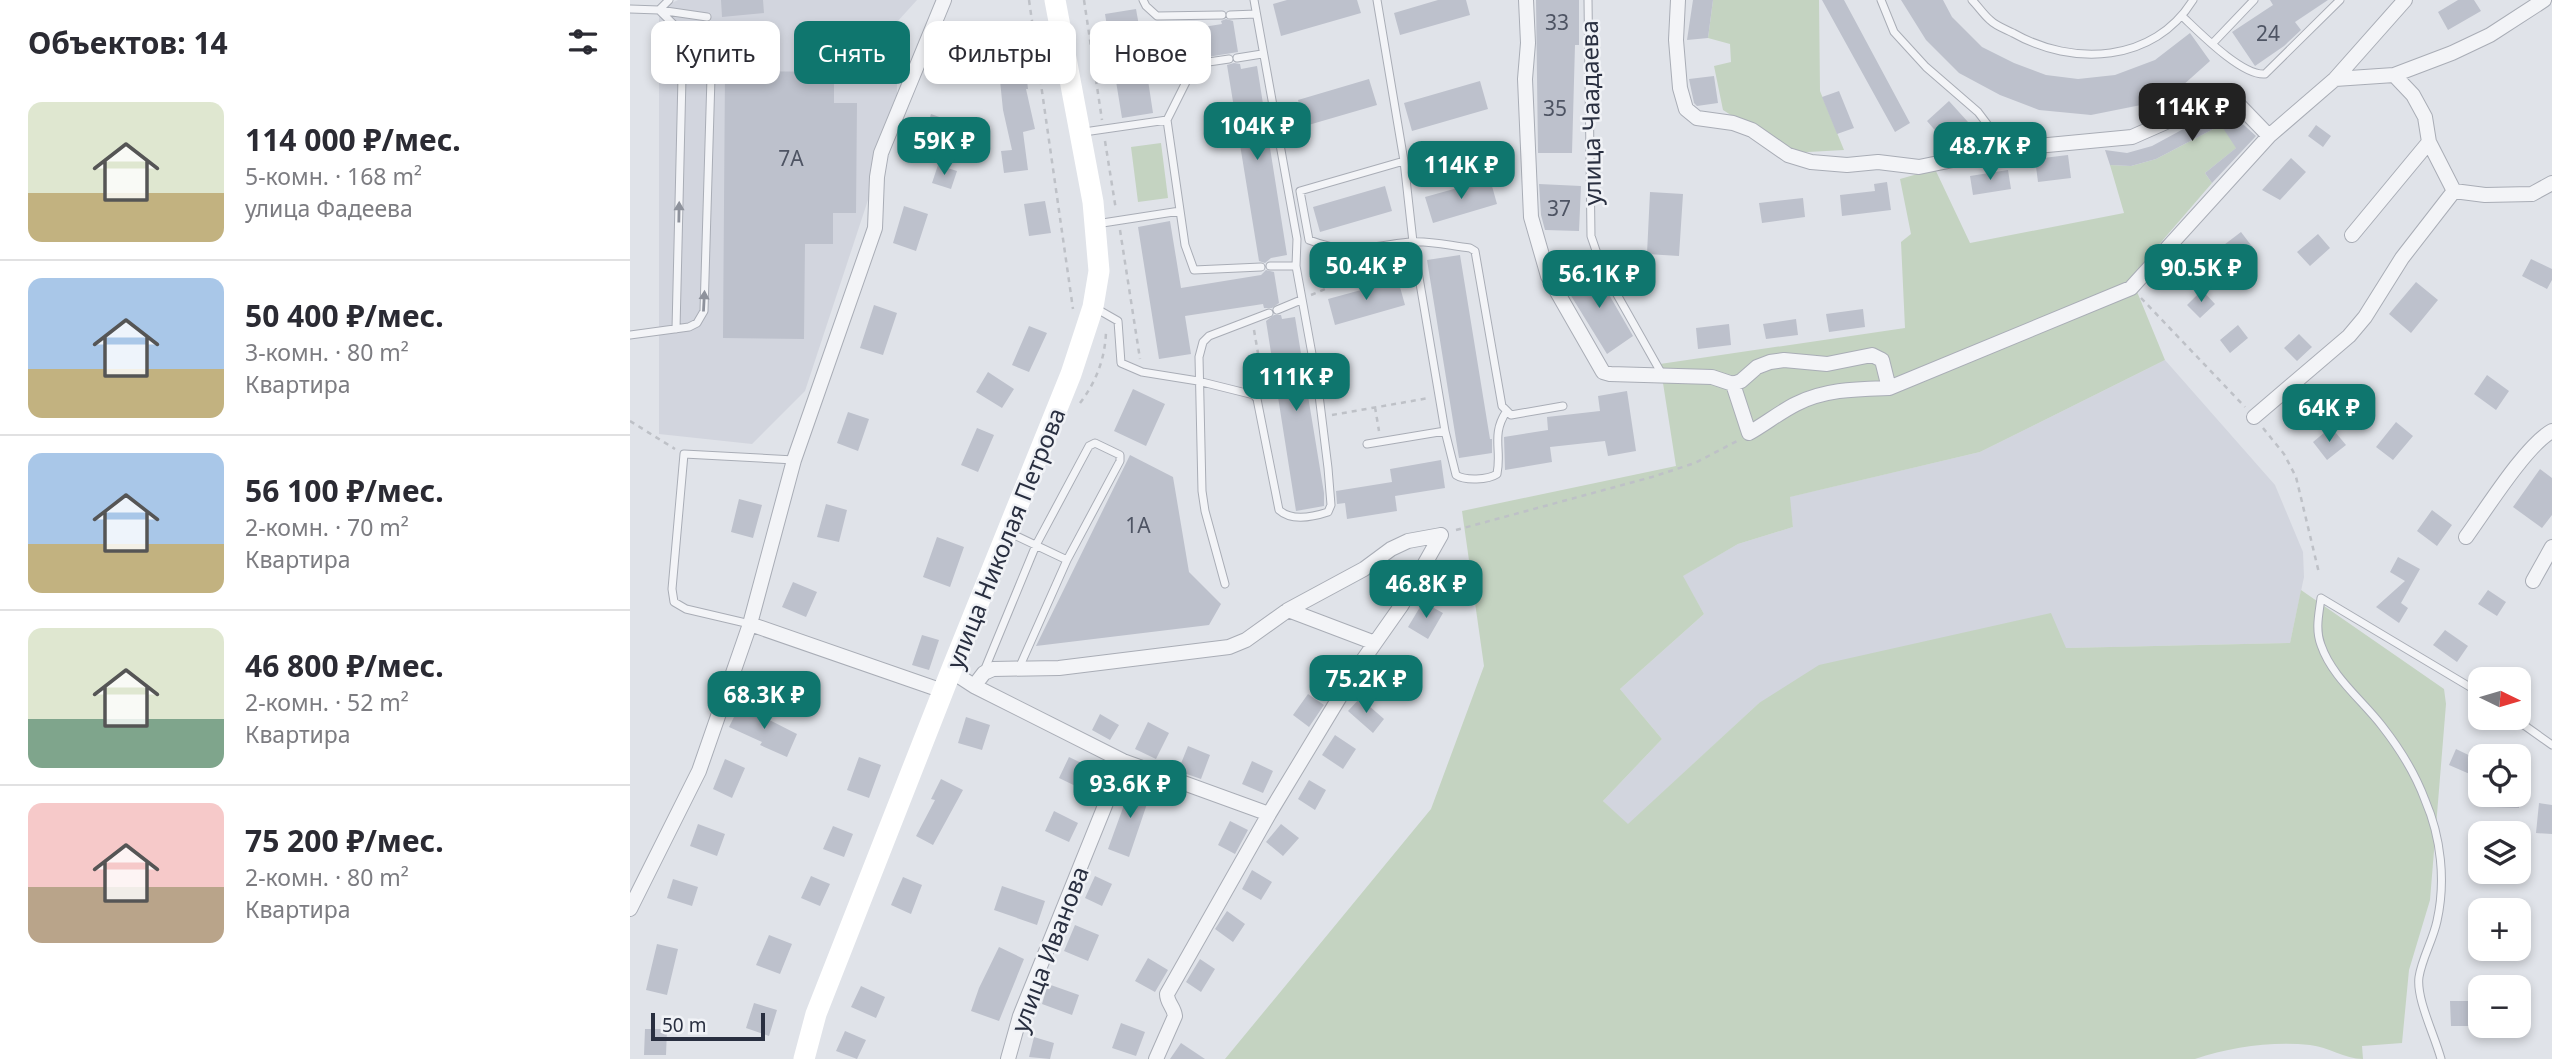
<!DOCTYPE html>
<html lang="ru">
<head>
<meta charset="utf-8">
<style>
  :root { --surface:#fff; --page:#f2f2f3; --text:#2b2b33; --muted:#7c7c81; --line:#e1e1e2; --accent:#0f766e }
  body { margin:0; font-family:"Noto Sans",sans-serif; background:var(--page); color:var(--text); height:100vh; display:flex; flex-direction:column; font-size:26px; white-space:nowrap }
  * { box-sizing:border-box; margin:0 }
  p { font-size:23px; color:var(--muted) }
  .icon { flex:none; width:38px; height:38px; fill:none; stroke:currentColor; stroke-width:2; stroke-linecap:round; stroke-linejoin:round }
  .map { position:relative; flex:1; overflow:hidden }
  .drawer { display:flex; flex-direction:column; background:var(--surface); width:630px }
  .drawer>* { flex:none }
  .banner { position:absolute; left:21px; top:21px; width:665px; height:63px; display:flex; gap:14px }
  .needle { width:46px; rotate:95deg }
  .buttons { position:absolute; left:1838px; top:667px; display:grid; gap:14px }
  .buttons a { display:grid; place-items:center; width:63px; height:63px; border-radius:14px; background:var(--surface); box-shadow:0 4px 10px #0003; font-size:35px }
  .scale { position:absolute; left:21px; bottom:18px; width:114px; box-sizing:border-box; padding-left:7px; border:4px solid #292f40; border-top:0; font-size:19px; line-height:24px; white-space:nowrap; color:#292f40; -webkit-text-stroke:5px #f0f2f6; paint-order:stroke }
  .price { position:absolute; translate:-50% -60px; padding:0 16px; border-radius:14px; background:var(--accent); color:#fff; font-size:23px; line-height:46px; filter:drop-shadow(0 2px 4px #0008) }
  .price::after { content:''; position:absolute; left:50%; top:42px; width:21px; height:16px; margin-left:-10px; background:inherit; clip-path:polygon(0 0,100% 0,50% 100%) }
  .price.active { background:#222; color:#fff }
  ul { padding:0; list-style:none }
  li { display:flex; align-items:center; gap:21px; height:175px; padding:0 28px }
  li+li { border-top:2px solid var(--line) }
  li span { display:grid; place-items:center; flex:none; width:196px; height:140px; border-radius:14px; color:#555 }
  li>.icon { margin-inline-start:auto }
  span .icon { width:84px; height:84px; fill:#fffc; stroke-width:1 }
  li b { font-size:30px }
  h2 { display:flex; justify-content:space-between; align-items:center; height:84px; padding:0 28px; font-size:30px }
  .chip { padding:0 24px; border-radius:14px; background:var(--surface); box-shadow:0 4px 10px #0003; font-size:24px; line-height:63px }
  .chip.active { background:var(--accent); color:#fff }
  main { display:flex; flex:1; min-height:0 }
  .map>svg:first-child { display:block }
  .built { fill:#d2d5de }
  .green { fill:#c4d3c1 }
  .building { fill:#bdc1cc }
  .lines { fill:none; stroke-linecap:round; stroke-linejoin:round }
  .lane-casing { stroke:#a9adb6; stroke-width:9 }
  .street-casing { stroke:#a9adb6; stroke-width:16 }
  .path { stroke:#bec1c7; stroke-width:2.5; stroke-dasharray:5 5; stroke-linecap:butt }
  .lane { stroke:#f3f4f7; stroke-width:7 }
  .street { stroke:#f3f4f7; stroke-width:14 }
  .secondary { stroke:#fff; stroke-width:21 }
  .oneway { fill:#8e929c }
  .labels { text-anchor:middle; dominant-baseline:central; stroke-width:5; stroke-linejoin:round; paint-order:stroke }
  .number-label { font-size:21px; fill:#4e5463 }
  .street-label { font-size:24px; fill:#292f40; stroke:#f0f2f6 }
</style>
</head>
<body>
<main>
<section class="drawer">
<h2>Объектов: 14<svg class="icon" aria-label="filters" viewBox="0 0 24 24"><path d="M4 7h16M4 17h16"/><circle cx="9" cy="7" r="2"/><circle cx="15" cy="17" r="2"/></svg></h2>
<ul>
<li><span style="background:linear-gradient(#dfe7d0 65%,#c2b280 0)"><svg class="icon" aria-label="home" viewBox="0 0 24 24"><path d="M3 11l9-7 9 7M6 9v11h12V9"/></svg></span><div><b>114 000 ₽/мес.</b><p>5-комн. · 168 m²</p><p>улица Фадеева</p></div></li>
<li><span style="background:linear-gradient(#a9c7e8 65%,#c2b280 0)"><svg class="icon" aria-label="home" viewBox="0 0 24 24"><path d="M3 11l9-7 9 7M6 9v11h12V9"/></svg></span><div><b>50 400 ₽/мес.</b><p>3-комн. · 80 m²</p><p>Квартира</p></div></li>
<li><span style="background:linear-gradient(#a9c7e8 65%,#c2b280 0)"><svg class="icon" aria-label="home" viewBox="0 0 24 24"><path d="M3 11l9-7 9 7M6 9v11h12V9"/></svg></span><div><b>56 100 ₽/мес.</b><p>2-комн. · 70 m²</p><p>Квартира</p></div></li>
<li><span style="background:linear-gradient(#dfe7d0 65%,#7fa58c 0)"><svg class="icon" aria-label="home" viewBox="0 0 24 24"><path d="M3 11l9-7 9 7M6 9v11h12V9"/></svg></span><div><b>46 800 ₽/мес.</b><p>2-комн. · 52 m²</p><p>Квартира</p></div></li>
<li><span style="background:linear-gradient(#f6c9c9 60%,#b9a48a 0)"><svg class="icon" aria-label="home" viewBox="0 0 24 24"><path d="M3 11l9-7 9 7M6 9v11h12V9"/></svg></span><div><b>75 200 ₽/мес.</b><p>2-комн. · 80 m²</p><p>Квартира</p></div></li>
</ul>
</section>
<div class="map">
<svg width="1922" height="1059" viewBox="0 0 1922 1059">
  <rect width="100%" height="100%" fill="#e0e3e9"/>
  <path class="built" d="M48,0H287L267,22V112L175,391L122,444L29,434V9Z
    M1535,360L1645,485L1673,552L1674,577L1660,643L1436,648L1129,703L998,825L973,801L1032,739L990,689L1074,614L1052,576L1108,544L1163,527L1159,497L1350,452Z"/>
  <path class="green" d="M1083,0H1189L1190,91L1214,150L1160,153L1093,110L1084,66L1101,62L1100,44L1078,38Z
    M1591,125L1595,130L1615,141L1575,173L1582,183L1501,277L1535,360L1350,452L1160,497L1163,527L1108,544L1053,576L1074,614L990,689L1032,739L973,801L998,824L1129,703L1189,665L1421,613L1436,648L1660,643L1671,590L1814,689L1816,704L1800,900L1779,970L1772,1043L1732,1046L1733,1059C1714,1059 1699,1047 1680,1045C1642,1041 1601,1047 1565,1059H595L801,809L854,666L832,511L1046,466L1030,364L1275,328L1271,242L1281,234L1270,179L1305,169L1340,243L1494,213L1480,165L1501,166L1526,159Z
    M531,143L538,198L508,202L501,147Z"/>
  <path class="building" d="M91,0H133L134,13L92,17Z
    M657,0H727L731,13L651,36L643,4Z
    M808,0H836L840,15L770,35L764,13Z
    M906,0H949V45H945L942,153H908Z
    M1063,0H1083L1078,38L1057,40Z
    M1192,0H1214L1280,123L1265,132Z
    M1271,0H1313L1322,17L1352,47L1384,63L1416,75L1448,79L1485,75L1525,60L1560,33L1580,61L1552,86L1516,104L1461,115L1409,110L1370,95L1329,73L1296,40Z
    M1640,0H1698L1665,22L1671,30L1654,46L1625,66L1602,32L1643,5Z
    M1828,0H1844L1851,11L1818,30L1808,12Z
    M506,9L511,37L592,24L591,21L596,19L603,21L608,52L516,67L523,113L492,118L475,14Z
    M393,47L398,89H396L405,129L393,132L398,170L374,173L371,151L382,150L373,110L367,51Z
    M604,63L610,64L611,69L627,66L657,255L641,258L635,263L629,261L597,65Z
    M95,71L204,72V103H227L226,213H203V244H175L174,339L93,338Z
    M1084,76L1088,103L1067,106L1064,103L1059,79Z
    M739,79L747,105L675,126L668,100Z
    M850,81L858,109L782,131L774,103Z
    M1209,91L1224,128L1207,134L1192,97Z
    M1319,101L1338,122L1315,142L1297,121Z
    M1594,107L1626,136L1582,183L1575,173L1606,148L1591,125L1526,159L1501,166L1480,165L1475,150L1497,153L1522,146Z
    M301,114L323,122L316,145L294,138Z
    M1686,125L1701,136L1693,147L1678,136Z
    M1438,155L1441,178L1408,182L1405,159Z
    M1661,158L1676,172L1650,200L1632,190Z
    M308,165L327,171L321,189L302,183Z
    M1378,170L1381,189L1343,195L1340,176Z
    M860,179L867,204L803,223L795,197Z
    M1257,182L1261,210L1212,216L1210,195L1245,191L1244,184Z
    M909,184L951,186L949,231L915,230L911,215Z
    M755,186L762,211L690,232L683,207Z
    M1020,192L1053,194L1049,256L1017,254Z
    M1173,198L1175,217L1132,223L1129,203Z
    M415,201L421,233L399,236L394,204Z
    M274,206L298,214L286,251L263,243Z
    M540,221L551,288L631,275L636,270L644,272L649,303L642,308H634L633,304L555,316L561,354L529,359L508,227Z
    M1611,232L1624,249L1595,271L1582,254Z
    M1688,234L1700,248L1680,266L1667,252Z
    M830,255L860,439H862V453L829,458L797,260Z
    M1901,259L1922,269V280L1917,289L1892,276Z
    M963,267L1003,336L977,354L935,286Z
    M768,280L775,305L705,325L698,299Z
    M1786,282L1808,300L1781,333L1759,314Z
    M1572,290L1585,304L1570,318L1557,305Z
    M244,305L267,313L253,355L230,348Z
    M1233,309L1235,327L1199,332L1196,314Z
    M644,315H651L652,319L665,317L694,493V506L666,511L636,321Z
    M1166,319L1168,335L1136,339L1133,324Z
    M1099,324L1101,345L1068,349L1066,328Z
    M1608,325L1618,338L1600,353L1590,340Z
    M399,326L417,333L399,372L382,365Z
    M1669,334L1682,347L1667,361L1654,348Z
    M358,372L384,389L372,408L346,392Z
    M1857,375L1879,391L1866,410L1844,394Z
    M503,389L535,404L516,446L484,431Z
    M997,391L1006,451L978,456L975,441L920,447L922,462L875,470L874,437L918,430L917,417L970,411L968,396Z
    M218,412L239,419L228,451L207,443Z
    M1766,422L1783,436L1763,460L1746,447Z
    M1701,427L1716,445L1697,460L1683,442Z
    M347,428L364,435L348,472L331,465Z
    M500,455L543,477L559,572L591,604L579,625L406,646Z
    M811,460L815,488L765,496L767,511L717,519L715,503L707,504L706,491L762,482L760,469Z
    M1910,469L1922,478V515L1912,528L1883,507Z
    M109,499L132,505L123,538L101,532Z
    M196,504L217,510L209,542L187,537Z
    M1802,510L1822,525L1807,546L1787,531Z
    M307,537L334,547L320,587L293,577Z
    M1768,557L1790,569L1771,603L1778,608L1769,623L1746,607L1775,581L1760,572Z
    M163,582L187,592L176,617L152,607Z
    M1858,590L1876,602L1867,616L1848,604Z
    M793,602L813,613L798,639L778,627Z
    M1815,630L1838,646L1827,662L1803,645Z
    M292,635L309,640L299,670L282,665Z
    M754,661L781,679L768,700L740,683Z
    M678,694L694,705L679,727L663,715Z
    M730,698L754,719L743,733L718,711Z
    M110,705L167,734L157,757L130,745L132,742L99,727Z
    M470,714L489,725L480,740L462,730Z
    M336,717L360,725L352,750L328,743Z
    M518,722L539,733L526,759L505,749Z
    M705,735L726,749L713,769L692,755Z
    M558,746L580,755L571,779L548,771Z
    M1826,749L1849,760L1842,775L1819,765Z
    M229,757L251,765L239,798L217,790Z
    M439,757L468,771L458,792L429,778Z
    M95,759L115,768L102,798L83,789Z
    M622,761L643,771L633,793L612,784Z
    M311,779L333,790L303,845L286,836L305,800L301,799Z
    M679,780L696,790L685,810L668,799Z
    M499,784L521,792L499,857L478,849L494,805L491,804Z
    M1863,794H1890L1889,808L1863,807Z
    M1909,803L1922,805V834L1906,833Z
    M424,811L448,823L439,842L415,831Z
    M600,821L618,830L605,854L588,845Z
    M68,824L95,834L87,856L60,846Z
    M651,824L669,838L653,856L636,842Z
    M203,826L223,834L214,857L193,849Z
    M622,870L642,882L631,900L612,889Z
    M181,876L200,884L190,906L171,898Z
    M465,876L482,884L472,906L455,898Z
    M273,877L292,885L281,914L261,905Z
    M43,879L68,887L62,906L37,898Z
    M372,886L415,901L407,925L364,910Z
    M597,911L615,924L603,942L585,929Z
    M445,925L469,935L458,961L434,951Z
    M139,935L162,944L150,974L126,965Z
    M27,944L48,949L37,995L16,990Z
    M369,947L394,959L369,1021L341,1011L349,988Z
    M518,958L538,970L525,992L505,981Z
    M570,959L585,969L571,992L556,982Z
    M418,984L449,995L442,1015L412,1004Z
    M231,986L255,997L246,1018L221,1007Z
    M1820,1001H1846V1026H1821Z
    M124,1003L147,1010L139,1036L116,1028Z
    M491,1023L515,1032L506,1056L482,1048Z
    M15,1029H37L36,1055H14Z
    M215,1031L236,1040L227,1059L206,1051Z
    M404,1037L424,1043L420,1059L399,1057Z
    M551,1043L575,1059H540Z"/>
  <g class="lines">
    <defs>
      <path id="lane" d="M513,0L516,6L527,16L592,15
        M958,0L961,236L972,268L1033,376
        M1251,0L1264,32L1296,67L1348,112L1376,149
        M1342,0C1348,6 1353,14 1360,20C1366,26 1375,29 1383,33C1443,67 1524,63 1563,0
        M0,9L29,10L77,17
        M29,10L39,0
        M600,15L626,14
        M1553,17C1570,33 1612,76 1635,74L1710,0
        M1582,44L1624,0
        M607,58L632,54
        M537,120L555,245L564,270L631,267
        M454,132L537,120L565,64L599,59
        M774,161L670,191L679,240C724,257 737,246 780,242C799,240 821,246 840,248L845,251L872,406L881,415L933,406
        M466,224L550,211
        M640,266H666
        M467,309L488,321L491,363L512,372L568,381L624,395L627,399L649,510C662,522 683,517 698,512L701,505L698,468L688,387L666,266L667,239L624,0
        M647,310L671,300
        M46,329L53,35
        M0,335L59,327L67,323L74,311L81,77C72,49 50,31 29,10
        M815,431L826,475C835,481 858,480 867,474C872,450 861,435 876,412
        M737,444L815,431L783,242L774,161L747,0
        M380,533L437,560L389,668
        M595,584L575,511L572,491L569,357L573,342L579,336L639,313
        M120,624L56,609L44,602L42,589L54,454L164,460
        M354,671L406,545L459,446L465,443L490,455V461L437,560
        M1884,718L1922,745
        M1811,1059C1805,1036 1786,999 1789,977C1792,958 1803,940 1807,921C1816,881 1811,837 1795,800C1785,773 1770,749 1752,726C1732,700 1702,677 1691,645C1685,629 1689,614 1691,598L1850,693"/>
      <path id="street" d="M896,0L898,43L895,79L901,217L918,276L973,372L980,374L1082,377L1103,384L1111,381L1127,367L1140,362L1154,360L1197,364L1242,355L1252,360L1259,388
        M1048,0L1046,40L1050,88L1056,109L1067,118L1103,123L1122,130L1158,155L1181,162L1217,165L1248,162L1289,167L1376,149L1502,137L1595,96L1610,106L1639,136
        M1764,75L1783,95L1795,117L1799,142L1824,191L1855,195L1902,194L1922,183
        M1705,79L1764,75L1822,53L1860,35L1914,0
        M1722,235L1799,142
        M1103,384L1119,433C1135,424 1150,412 1166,404C1195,389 1228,389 1259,388L1501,288L1639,136L1705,79L1775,0
        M1624,417L1719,336L1735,317L1772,258L1824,191
        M1836,537C1855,511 1896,445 1922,431
        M1903,581L1922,547
        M658,610L745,643
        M120,624L313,691
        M321,671L344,686L493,761L639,814
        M344,686L354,673L363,669L429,668L599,647L616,640L658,610L734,569L761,549L778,541L811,535
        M0,909L69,771L120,624L164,460L245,228L247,177L251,153L314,0
        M378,1059L390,1016L493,761
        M526,1059L545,1016C544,1007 537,1003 537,994L639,814L726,670L771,606L811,535"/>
    </defs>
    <use href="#lane" class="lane-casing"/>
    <use href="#street" class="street-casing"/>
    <path class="path" d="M399,0L443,309
      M454,0L472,120
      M475,141L486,210
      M490,230L510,359
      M681,295L714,281L711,261
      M1511,298L1615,407
      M624,330L633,382L631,389
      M450,403C466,382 475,359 476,332
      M745,407L749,431
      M702,415L799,398
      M0,421L45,449
      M1633,428L1654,454L1666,477L1689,573
      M826,530L1022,477L1065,463L1109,440"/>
    <use href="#lane" class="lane"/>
    <use href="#street" class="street"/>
    <path class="secondary" d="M174,1059L186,1014L321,671L441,374L463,307L469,271L463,202L425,0"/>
  </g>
  <defs><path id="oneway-solid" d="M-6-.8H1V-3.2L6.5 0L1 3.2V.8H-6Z" transform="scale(1.75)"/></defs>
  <g class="oneway">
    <use href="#oneway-solid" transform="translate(49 212) rotate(-89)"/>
    <use href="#oneway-solid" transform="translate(74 301) rotate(-87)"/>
  </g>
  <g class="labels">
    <g class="number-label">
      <text x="927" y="22">33</text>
      <text x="1638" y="33">24</text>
      <text x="925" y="108">35</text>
      <text x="161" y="158">7А</text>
      <text x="929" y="208">37</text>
      <text x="508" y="525">1А</text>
    </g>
    <g class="street-label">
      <text transform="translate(960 113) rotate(-91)">улица Чаадаева</text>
      <text transform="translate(375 538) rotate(-68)">улица Николая Петрова</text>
      <text transform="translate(419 949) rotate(-69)">улица Иванова</text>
    </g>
  </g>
</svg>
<div class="buttons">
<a><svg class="needle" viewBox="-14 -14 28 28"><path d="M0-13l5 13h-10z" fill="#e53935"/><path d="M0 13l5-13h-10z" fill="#7c7c81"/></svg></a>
<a><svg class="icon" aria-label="locate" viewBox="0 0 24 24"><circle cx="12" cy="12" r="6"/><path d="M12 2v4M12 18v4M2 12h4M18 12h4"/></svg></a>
<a><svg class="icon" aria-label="layers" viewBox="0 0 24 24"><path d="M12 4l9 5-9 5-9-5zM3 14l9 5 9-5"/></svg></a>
<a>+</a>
<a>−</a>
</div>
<div class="scale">50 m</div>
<b class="price active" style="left:1562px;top:143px">114K ₽</b>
<b class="price" style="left:627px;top:162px">104K ₽</b>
<b class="price" style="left:314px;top:177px">59K ₽</b>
<b class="price" style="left:1360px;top:182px">48.7K ₽</b>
<b class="price" style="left:831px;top:201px">114K ₽</b>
<b class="price" style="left:736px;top:302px">50.4K ₽</b>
<b class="price" style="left:1571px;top:304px">90.5K ₽</b>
<b class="price" style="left:969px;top:310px">56.1K ₽</b>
<b class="price" style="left:666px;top:413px">111K ₽</b>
<b class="price" style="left:1699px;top:444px">64K ₽</b>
<b class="price" style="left:796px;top:620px">46.8K ₽</b>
<b class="price" style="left:736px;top:715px">75.2K ₽</b>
<b class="price" style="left:134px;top:731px">68.3K ₽</b>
<b class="price" style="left:500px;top:820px">93.6K ₽</b>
<div class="banner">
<a class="chip">Купить</a>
<a class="chip active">Снять</a>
<a class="chip">Фильтры</a>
<a class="chip">Новое</a>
</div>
</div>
</main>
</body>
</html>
